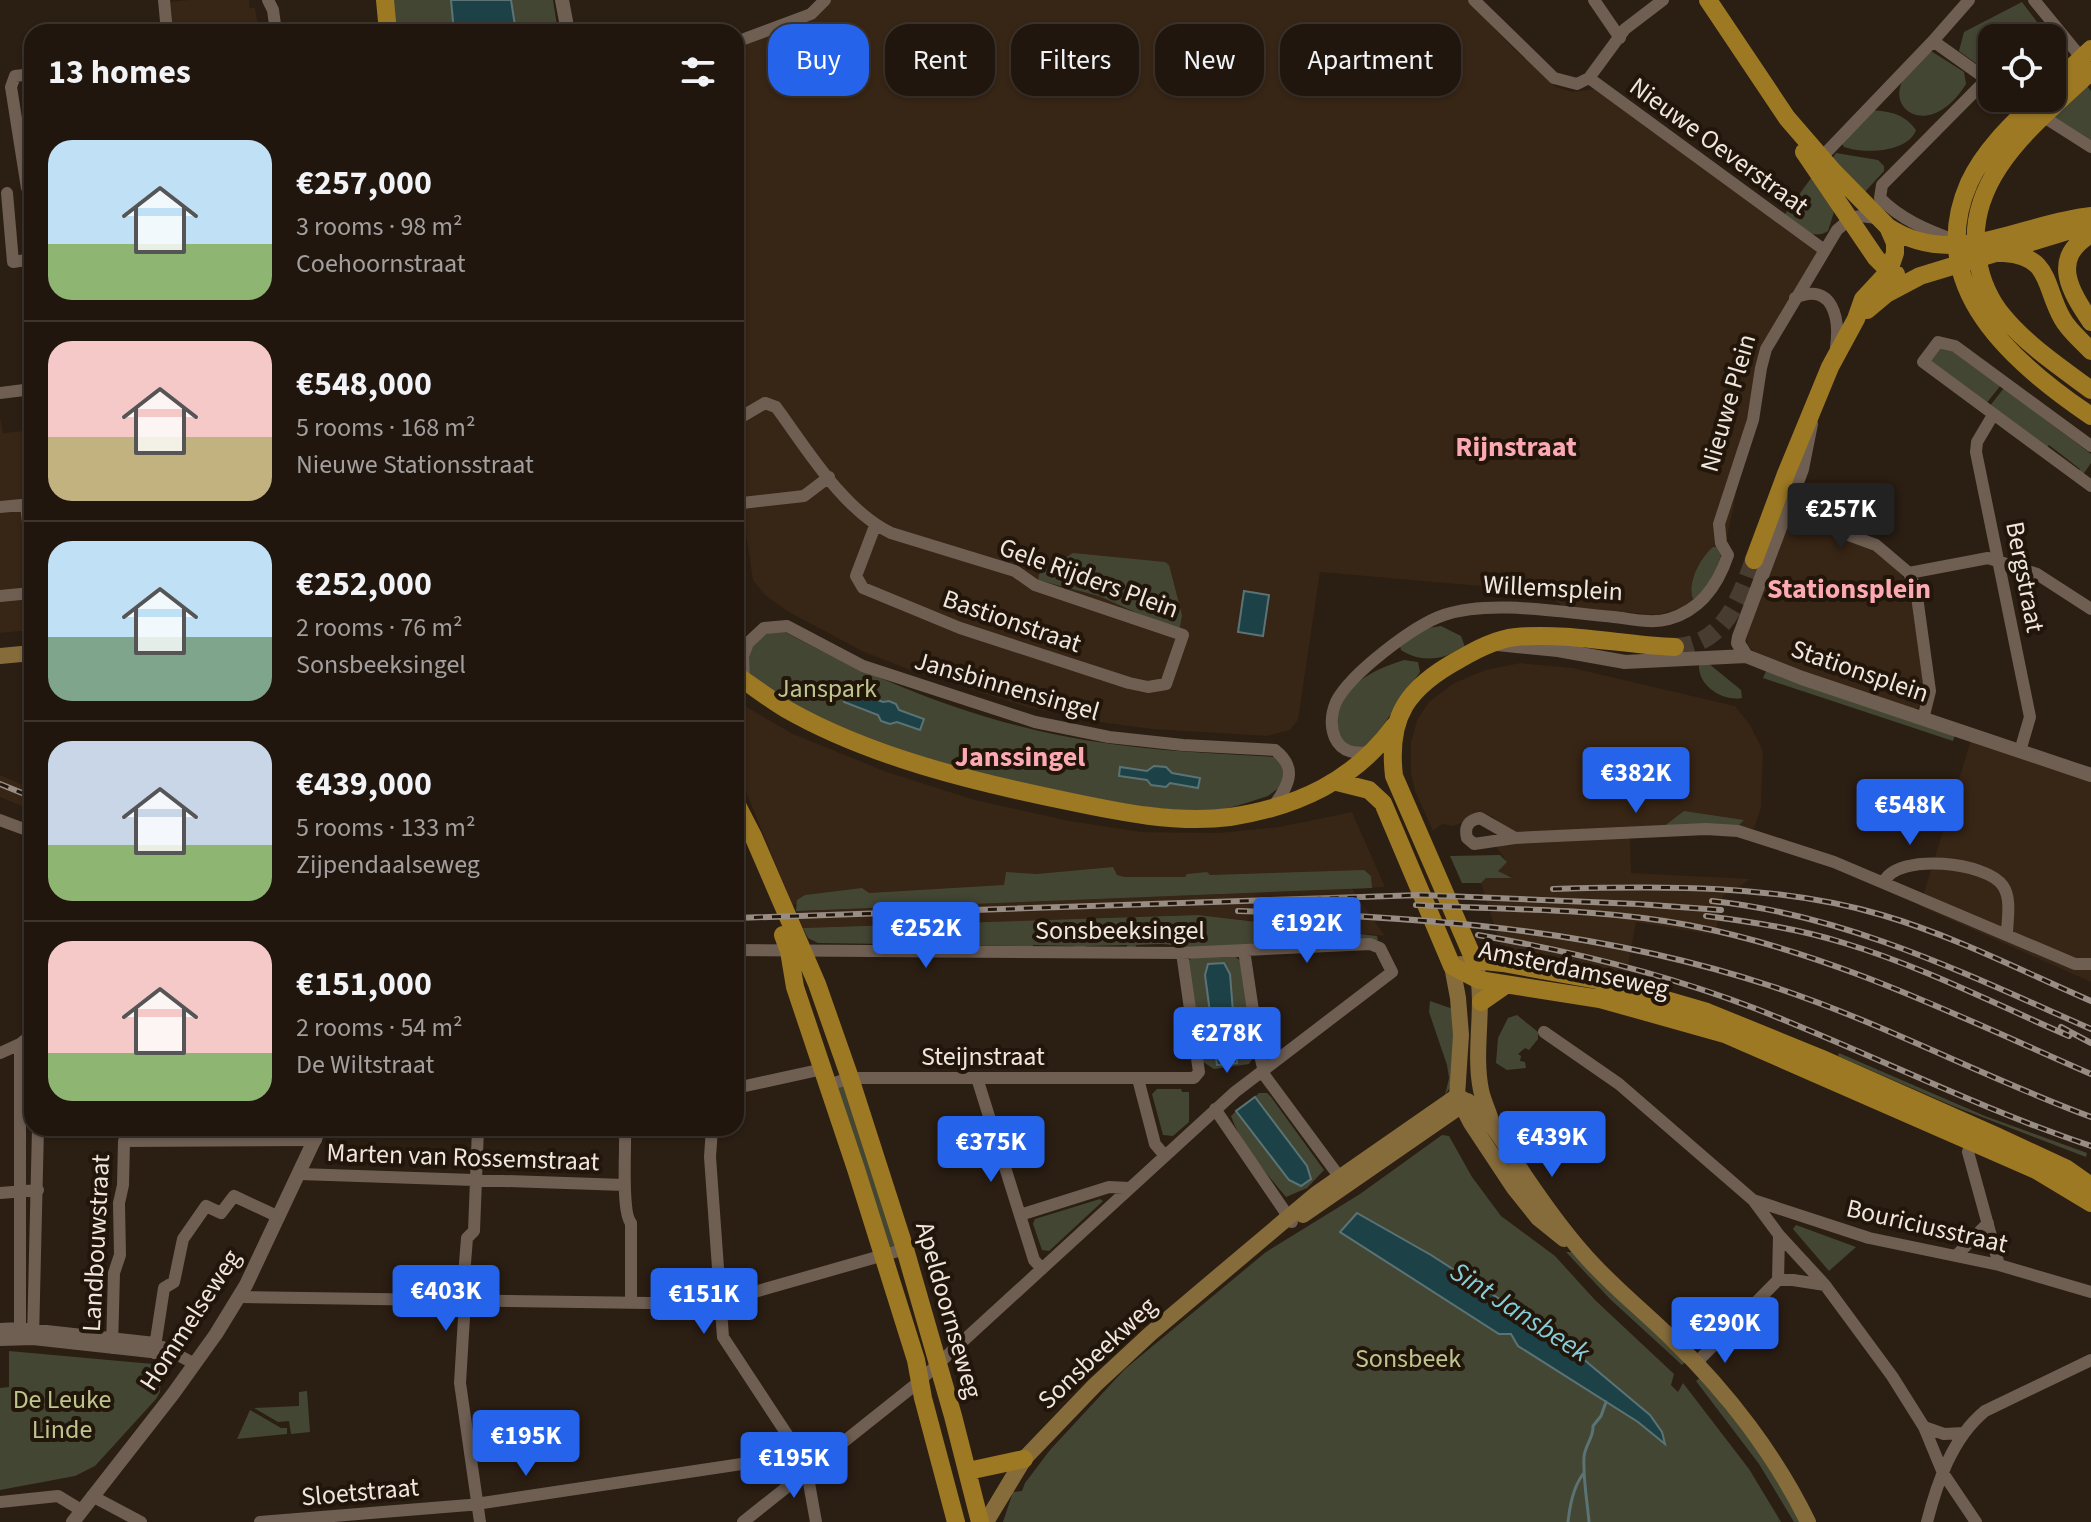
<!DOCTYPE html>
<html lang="en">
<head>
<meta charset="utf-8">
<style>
  :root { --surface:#20160e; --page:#281f17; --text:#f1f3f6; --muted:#a29f9e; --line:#3d352e; --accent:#2563eb }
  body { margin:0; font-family:"Source Sans 3",sans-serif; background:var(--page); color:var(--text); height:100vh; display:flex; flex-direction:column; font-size:30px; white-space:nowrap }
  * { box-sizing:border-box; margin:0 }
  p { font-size:26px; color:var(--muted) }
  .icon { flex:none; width:44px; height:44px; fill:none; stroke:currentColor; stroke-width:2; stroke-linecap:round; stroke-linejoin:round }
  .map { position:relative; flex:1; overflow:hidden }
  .side { position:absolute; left:24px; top:24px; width:720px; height:1112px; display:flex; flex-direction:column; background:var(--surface); border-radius:24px; box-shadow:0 2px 6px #0004,0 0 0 2px var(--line) }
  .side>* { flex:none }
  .top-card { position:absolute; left:768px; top:24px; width:760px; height:72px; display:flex; gap:16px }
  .fabs { position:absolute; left:1978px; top:24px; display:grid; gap:16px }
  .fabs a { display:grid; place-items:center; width:88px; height:88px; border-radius:16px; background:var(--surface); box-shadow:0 2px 6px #0004,0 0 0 2px var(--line); font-size:40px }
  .price { position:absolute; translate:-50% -68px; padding:0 18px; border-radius:8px; background:var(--accent); color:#fff; font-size:26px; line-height:52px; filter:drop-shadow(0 2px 4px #0008) }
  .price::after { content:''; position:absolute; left:50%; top:48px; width:24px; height:18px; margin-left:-12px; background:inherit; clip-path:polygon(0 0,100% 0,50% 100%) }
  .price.selected { background:#222; color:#fff }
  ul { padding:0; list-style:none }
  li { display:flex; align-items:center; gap:24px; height:200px; padding:0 24px }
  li+li { border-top:2px solid var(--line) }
  li span { display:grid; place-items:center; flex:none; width:224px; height:160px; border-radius:24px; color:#555 }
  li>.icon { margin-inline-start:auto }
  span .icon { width:96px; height:96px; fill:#fffc; stroke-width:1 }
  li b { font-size:34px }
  h2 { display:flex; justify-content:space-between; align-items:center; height:96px; padding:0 24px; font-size:34px }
  .chip { padding:0 28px; border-radius:24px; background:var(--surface); box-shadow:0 2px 6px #0004,0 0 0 2px var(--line); font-size:28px; line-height:72px }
  .chip.selected { background:var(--accent); color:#fff }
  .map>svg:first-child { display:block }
  .built { fill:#372515 }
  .green { fill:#444634; fill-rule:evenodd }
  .water { fill:#1c4248; stroke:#5b7375; stroke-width:2 }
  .pier { fill:#2b1e13 }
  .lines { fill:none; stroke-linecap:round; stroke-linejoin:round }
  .stream { stroke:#5b7375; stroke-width:3 }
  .primary-tunnel { stroke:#483c31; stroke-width:18; stroke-dasharray:18 9; stroke-linecap:butt }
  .minor { stroke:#6f5f53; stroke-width:12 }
  .tertiary { stroke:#6f5f53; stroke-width:14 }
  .secondary { stroke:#866c3b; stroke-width:16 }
  .primary { stroke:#9d7923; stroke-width:18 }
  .rail-casing { stroke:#988d84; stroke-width:6 }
  .rail { stroke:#22150a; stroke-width:3; stroke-dasharray:9; stroke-linecap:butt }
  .labels { text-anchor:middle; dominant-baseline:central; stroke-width:8; stroke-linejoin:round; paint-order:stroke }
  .street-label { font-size:26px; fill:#efe6de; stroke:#22150a }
  .park-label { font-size:26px; fill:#bdc48d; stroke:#22150a }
  .neighbourhood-label { font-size:28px; font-weight:bold; fill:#fda9b4; stroke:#22150a }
  .water-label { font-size:28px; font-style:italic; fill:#84cdd9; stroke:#22150a }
</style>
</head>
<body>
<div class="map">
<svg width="2091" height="1522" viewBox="0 0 2091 1522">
  <rect width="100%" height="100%" fill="#2b1e13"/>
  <path class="built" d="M188,0H249V8H255L259,32H173L170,2Z
    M819,0H1468L1509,44L1556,87L1573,92L1596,89L1818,252L1770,333L1724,551L1711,585L1686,607L1656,615L1564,607L1546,594L1537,591L1320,572L1298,720L1290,730L1267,736L1152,729L1092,721L1027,707L916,672L864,652L787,611L765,595L753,580L736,467V47L814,19L821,11Z
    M0,418L3,433L32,430V630L0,633Z
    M1789,519L1878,552L1901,574L1912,595L1928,687L1920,707L1914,709L1783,665L1756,653L1748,646L1746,636Z
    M1520,663L1573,668L1735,706L1750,725L1763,751L1761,807L1754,829L1738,826L1512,833L1493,817L1483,813H1477L1464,822L1453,826L1442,824L1433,831L1415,791L1411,774V742L1417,720L1429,702L1454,683L1486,670Z
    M736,701L793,734L887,772L975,800L1070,821L1141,832L1218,833L1279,827L1352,812L1385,887L1352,889L1385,936L1198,915L803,928L796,911L1349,889L1161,882L792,905L736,767Z
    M1971,740L2091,780V982L1920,906Z
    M0,775L32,789V810L0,797Z
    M1630,838L1631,873L1751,879L1723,896L1715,935L1636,922L1626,976L1502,950L1481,883L1486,878L1512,876L1502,875L1498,872L1505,859L1495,845Z"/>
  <path class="green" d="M391,0H553L558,32H393Z
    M2022,2L2049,38H1992V75L1959,51L1964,32Z
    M2052,42L2091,91V140L2025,98H2052Z
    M1931,51L1964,72L1966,84C1959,96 1946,110 1933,114C1909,122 1890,101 1904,78C1910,68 1923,59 1931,51Z
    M1873,110C1891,112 1905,114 1916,130C1908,153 1863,154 1844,147L1842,144Z
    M1836,153L1878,160L1884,166V171L1863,194L1831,160Z
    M1814,174L1834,212L1828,231C1811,242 1798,225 1785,214Z
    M1947,347L2001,385L1985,405L1931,363V358L1937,348Z
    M2004,388L2091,454V463L2082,476L2078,473L2080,469L2049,445L2046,448L1989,407Z
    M1713,547H1717L1721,554C1717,572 1708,589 1693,599C1687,583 1700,558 1713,547Z
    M1073,553L1165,562L1169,565L1182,615L1180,627L1173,629L1099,596L1038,580L1039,574Z
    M1441,626L1461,636L1465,647C1445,659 1422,664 1401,650L1400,646L1423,629Z
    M781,630C867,676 963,716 1058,735C1130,750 1204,753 1276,757L1281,764L1284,776L1280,787L1268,796L1243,804L1218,811L1195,812L1119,804L959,771L850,732L789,704L749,673L746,658L761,633Z
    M1404,660L1418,662L1420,672L1368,747C1332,755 1330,712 1349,691C1363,675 1384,666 1404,660Z
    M1708,663L1741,690L1742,698C1722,702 1697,685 1699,664Z
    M1766,671L1955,735L1953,741L1763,678Z
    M1684,811L1744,820L1738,826L1663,827Z
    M1500,855L1507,862L1498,871L1512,878H1486L1481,883H1462L1450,856Z
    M1113,867L1117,875L1124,877H1185L1187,874L1207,872L1210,875L1364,870L1371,876L1372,888L796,911L797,900L805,895L862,888L869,893L1004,885L1006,872L1037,874Z
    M1198,915L1377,936L1378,940L1183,950C1171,941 1150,945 1136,945L1135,949H1127V945L1086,946L1085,949H1075L1074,946L1033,945V949L1023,946L818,943L808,938L803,928Z
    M1233,955L1242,962L1256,1053L1249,1064L1214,1069L1200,1060L1188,961L1193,957ZM1224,963L1236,1063L1218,1065L1209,964Z
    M1430,1001L1456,1010L1451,1086L1445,1095L1449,1078L1447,1065L1429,1012Z
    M1517,1015L1538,1032V1039L1529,1050L1525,1048L1518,1054L1521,1056L1520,1061L1525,1062L1526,1068L1507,1070L1496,1063L1498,1038L1508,1018Z
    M1839,1053L1985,1116L2087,1153L2086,1157L1953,1106L1838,1056Z
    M846,1085L895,1246L889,1247L837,1088Z
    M1157,1089H1181L1182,1092H1189V1122L1173,1136L1163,1135L1152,1094Z
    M1259,1093H1267L1271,1097L1324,1170L1307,1188L1286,1197C1267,1174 1241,1145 1231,1116L1236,1111L1289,1180L1301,1186L1303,1161L1255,1097Z
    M1442,1135L1449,1136L1472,1177L1501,1216L1555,1256L1595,1300L1674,1374L1671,1385L1678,1392L1683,1383L1749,1469L1781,1522H1003L1013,1492L1022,1491L1025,1483L1050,1450L1125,1369L1266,1252L1360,1194Z
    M1100,1199L1103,1201L1049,1251L1042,1250L1033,1224L1035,1219Z
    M1796,1225L1856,1247L1829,1271L1793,1229Z
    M1566,1252H1574L1686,1361L1682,1365L1610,1299Z
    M9,1351L153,1364L161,1372L160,1392L156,1399L95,1466L75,1476L0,1490V1388L9,1387Z
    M1701,1377L1762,1456L1802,1522H1794L1759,1464L1696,1381Z
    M307,1391L310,1432L291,1434L289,1421L278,1422L254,1408L299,1406V1392Z
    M250,1410L281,1428H287V1434L237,1439Z"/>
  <path class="water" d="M451,0H511L516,32H454Z
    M1244,591L1269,595L1263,636L1238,632Z
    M849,689L883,702L889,701L896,704L899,710L924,719L920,730L897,722L890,724L881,721L878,715L844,702Z
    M1154,766L1166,767L1172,773L1200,778L1198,788L1170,783L1166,787L1151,785L1147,780L1119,776L1120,767L1147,771Z
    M1224,963L1230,974L1237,1063L1217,1065L1205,975L1208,964Z
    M1255,1097L1307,1166L1311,1179L1301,1186L1289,1180L1236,1111Z
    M1357,1213L1431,1255L1551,1332L1650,1415L1662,1432L1665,1444L1638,1422L1518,1346L1511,1334H1499L1340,1232Z"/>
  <path class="pier" d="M2087,0H2091V50L2066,20Z"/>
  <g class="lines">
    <path class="stream" d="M1568,1522C1570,1505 1573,1488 1583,1474
      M1589,1522C1587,1499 1583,1480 1584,1457C1585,1445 1594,1437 1593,1426L1601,1416L1606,1402"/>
    <path class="primary-tunnel" d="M1675,647C1724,645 1739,600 1754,560"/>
    <path class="minor" d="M164,0L167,32
      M268,0L273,10L276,32
      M1474,0L1554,78L1577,84L1589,78L1625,29L1663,0
      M1594,0L1620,38
      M2034,0L2084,61
      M1933,41L1992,83
      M736,42L811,14L825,0
      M1589,78L1823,249
      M2014,98L2091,147
      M1818,161L1933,41L1969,0
      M27,188L11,87L15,76L32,74
      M7,193L13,262L32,259
      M1954,240C1927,230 1900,219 1880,198L1882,185L1987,79
      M1795,298C1833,281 1840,319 1836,347
      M0,393L32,389
      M1993,415L1977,442L1976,452L2030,717L2020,751
      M736,420L765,403L776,407C807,449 843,510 891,533L1015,571L1035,585L1183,635L1166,684L1148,687L1129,683L960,628L863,588L856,576L875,526
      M2091,446L1955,346L1938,342L1923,362L2091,486
      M742,503L804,496L829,477
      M26,504L32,560
      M0,507L32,504
      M1786,512L1876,545L1909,573L1916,589L1930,691L1923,719
      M1909,573L1988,558L2037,574L2091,609
      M32,592V623
      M0,596L31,593
      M744,680L743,656L748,643L764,628L787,626L863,666L1035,722L1109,737L1183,745L1275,750C1299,769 1288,786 1273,807
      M1371,752C1356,754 1342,753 1335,738C1330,726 1331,714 1336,702C1350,674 1414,625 1444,615C1492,599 1564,613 1614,617C1632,619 1652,624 1669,619C1701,610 1718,585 1728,555L1721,543L1719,524L1753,420L1761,368L1766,349L1837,230L1851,218L1861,216L1876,218
      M1480,818L1515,838L1474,844L1467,838C1464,826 1469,820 1480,818Z
      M0,820L32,832
      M1515,838L1706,829L1738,831L1834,862L2075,964H2091
      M1884,882C1897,852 1988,862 2003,886C2012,899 2007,921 2007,935
      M736,950L1182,953L1370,944L1380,948L1392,972L1235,1092L915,1385L743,1522
      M1244,950L1259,1051L1265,1076L1344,1183
      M1544,1032L1619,1084L1753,1200L1779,1235L1825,1285L1892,1376L1924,1427L1943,1473L1976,1522
      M0,1053L20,1044L32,1034
      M977,1078L1034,1260L1042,1269
      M1138,1079L1155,1144L1165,1156
      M828,1085L850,1078H1194L1199,1072L1182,953
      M736,1088L823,1069
      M1215,1109L1292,1222
      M625,1128C626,1147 621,1212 631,1223V1303
      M712,1128L710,1157L723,1337L790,1439L795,1456L807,1472L816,1522
      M1971,1142L1968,1152L1999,1265
      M300,1174L624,1185
      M0,1193L38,1190
      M1753,1200L1869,1238L1999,1265L2091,1292
      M1020,1215L1109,1187L1130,1188
      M1956,1256L1988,1223
      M1778,1280H1793L1825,1285
      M239,1297L720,1304L730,1299L905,1249
      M462,1301L467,1238L474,1231L478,1128
      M465,1301L460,1383L480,1522
      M0,1329L19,1328L155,1343L195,1364
      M20,1339V1044
      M33,1339L38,1128
      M0,1340L33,1339L160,1353
      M112,1348L114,1273L120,1255L119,1203L123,1185L124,1141L316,1140
      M154,1353L164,1288L174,1282L183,1239L206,1206L221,1213L234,1196L279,1217
      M1696,1363L1778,1280L1779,1235
      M1924,1427L1944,1434L1964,1433
      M92,1496L141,1522
      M0,1502L58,1496L81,1510
      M260,1522L469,1505L795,1456
      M1927,1522C1937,1483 1952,1438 1985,1411L2091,1360"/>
    <path class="tertiary" d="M562,0L568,32
      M1497,644L1558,650L1625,662L1746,656L1802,678L2091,775
      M1746,656L1738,643L1739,637L1802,469L1811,424
      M73,1522L173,1394L216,1334L246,1285L320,1128"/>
    <path class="secondary" d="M0,656L32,653
      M1461,964L1452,966L1458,998L1461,1035L1457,1096L1471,1123L1514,1188L1538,1218L1564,1239
      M1477,969C1485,1009 1473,1050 1481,1090C1483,1100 1488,1110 1491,1120
      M1457,1096C1490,1111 1507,1150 1527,1179C1544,1204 1562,1229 1582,1252C1610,1285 1644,1311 1674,1341C1727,1392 1776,1456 1808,1522
      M1303,1215L1468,1101
      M986,1522L1024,1459L1095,1385L1150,1334L1316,1194L1457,1096"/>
    <path class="primary" d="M385,0L388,32
      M1708,0L1787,118L1832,170L1888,227L1895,243V253L1889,271L1863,299L1856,319L1830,367L1786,474L1754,560
      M2091,71C2038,122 1961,178 1978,261C1981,280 1990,301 2003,316C2027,345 2060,367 2091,390
      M2052,86L2091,49
      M2039,98C2013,123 1984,150 1969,183C1923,287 2014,364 2091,416
      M1804,152L1876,258L1889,271L1896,274
      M1888,227C1954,270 2022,223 2091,216
      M2091,234C2049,259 2071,292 2091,322
      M2004,253C2051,256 2044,286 2062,318C2069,331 2081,340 2091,351
      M1867,310L1886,294L1920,276L2068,231L2091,230
      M1675,647C1623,645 1568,632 1516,637C1496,639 1477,649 1460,659C1408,687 1387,716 1394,776L1474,960L1503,963L1597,980L1707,1012L1820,1058L1996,1136L2067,1169L2091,1186
      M736,675C753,686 769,699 786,709C870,757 974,782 1067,801C1119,812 1177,824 1230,817C1297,807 1354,781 1394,726
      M1337,782L1369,790L1383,803L1452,966L1479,980L1600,999L1725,1034L2036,1170L2091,1203
      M736,803L753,836L817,984L850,1078L905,1249L953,1416L980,1522
      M783,935L789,951L795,987L856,1169L916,1360L923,1398L956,1522
      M1481,1002L1504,986
      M968,1471L1024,1459"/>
    <defs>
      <path id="rail" d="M0,784L32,797
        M1553,889C1661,886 1777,884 1882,915C1954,936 2022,971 2091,1001
        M1712,901C1847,915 1968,975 2091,1029
        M1416,905C1506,910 1599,908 1688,925C1830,952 1960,1017 2091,1074
        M1238,911C1423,917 1594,928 1771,986C1881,1022 1983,1077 2091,1117
        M1706,916C1753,922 1799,929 1844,943C1921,966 1995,1004 2069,1036
        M736,918L1421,895L1638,904L1721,910
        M1478,935C1572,951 1665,974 1754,1008C1867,1052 1975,1107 2091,1146
        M2061,1027L2091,1043"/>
    </defs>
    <use href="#rail" class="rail-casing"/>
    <use href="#rail" class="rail"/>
  </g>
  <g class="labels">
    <g class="street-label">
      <text transform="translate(1719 146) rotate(36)">Nieuwe Oeverstraat</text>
      <text transform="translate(1728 403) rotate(-74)">Nieuwe Plein</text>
      <text transform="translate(2025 577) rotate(79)">Bergstraat</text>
      <text transform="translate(1089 578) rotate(20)">Gele Rijders Plein</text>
      <text transform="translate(1553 588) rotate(3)">Willemsplein</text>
      <text transform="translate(1012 621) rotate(19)">Bastionstraat</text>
      <text transform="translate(1860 671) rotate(19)">Stationsplein</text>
      <text transform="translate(1007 686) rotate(16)">Jansbinnensingel</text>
      <text x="1120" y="930">Sonsbeeksingel</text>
      <text transform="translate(1574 969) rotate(12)">Amsterdamseweg</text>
      <text x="983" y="1056">Steijnstraat</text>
      <text transform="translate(463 1157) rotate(2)">Marten van Rossemstraat</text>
      <text transform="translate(1927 1226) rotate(13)">Bouriciusstraat</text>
      <text transform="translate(96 1243) rotate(-87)">Landbouwstraat</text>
      <text transform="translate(949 1310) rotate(74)">Apeldoornseweg</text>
      <text transform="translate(190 1320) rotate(-57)">Hommelseweg</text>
      <text transform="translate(1097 1353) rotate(-43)">Sonsbeekweg</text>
      <text transform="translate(360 1492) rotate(-5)">Sloetstraat</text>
    </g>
    <g class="park-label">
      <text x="827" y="688">Janspark</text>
      <text x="1408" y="1358">Sonsbeek</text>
      <text x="62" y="1399">De Leuke<tspan x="62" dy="30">Linde</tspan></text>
    </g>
    <g class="neighbourhood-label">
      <text x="1516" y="447">Rijnstraat</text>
      <text x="1849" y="589">Stationsplein</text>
      <text x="1020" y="757">Janssingel</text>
    </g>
    <g class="water-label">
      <text transform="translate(1520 1312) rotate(33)">Sint Jansbeek</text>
    </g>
  </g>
</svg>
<div class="fabs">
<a><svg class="icon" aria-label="locate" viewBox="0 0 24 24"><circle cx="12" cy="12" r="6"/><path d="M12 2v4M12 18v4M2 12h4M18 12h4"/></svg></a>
</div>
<b class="price selected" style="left:1841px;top:551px">€257K</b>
<b class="price" style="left:1636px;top:815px">€382K</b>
<b class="price" style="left:1910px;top:847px">€548K</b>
<b class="price" style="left:1307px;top:965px">€192K</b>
<b class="price" style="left:926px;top:970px">€252K</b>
<b class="price" style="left:1227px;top:1075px">€278K</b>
<b class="price" style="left:1552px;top:1179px">€439K</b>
<b class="price" style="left:991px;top:1184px">€375K</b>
<b class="price" style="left:446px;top:1333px">€403K</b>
<b class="price" style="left:704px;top:1336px">€151K</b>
<b class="price" style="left:1725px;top:1365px">€290K</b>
<b class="price" style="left:526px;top:1478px">€195K</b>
<b class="price" style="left:794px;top:1500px">€195K</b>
<div class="top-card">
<a class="chip selected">Buy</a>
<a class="chip">Rent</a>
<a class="chip">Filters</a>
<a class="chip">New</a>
<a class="chip">Apartment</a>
</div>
<section class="side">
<h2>13 homes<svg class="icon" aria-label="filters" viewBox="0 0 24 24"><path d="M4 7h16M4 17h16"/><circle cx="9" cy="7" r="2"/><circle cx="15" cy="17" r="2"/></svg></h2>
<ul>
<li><span style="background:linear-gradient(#bfe0f5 65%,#8fb573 0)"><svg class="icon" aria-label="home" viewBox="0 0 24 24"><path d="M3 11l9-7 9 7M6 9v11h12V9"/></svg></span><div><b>€257,000</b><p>3 rooms · 98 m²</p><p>Coehoornstraat</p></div></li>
<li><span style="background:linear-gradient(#f6c9c9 60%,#c2b280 0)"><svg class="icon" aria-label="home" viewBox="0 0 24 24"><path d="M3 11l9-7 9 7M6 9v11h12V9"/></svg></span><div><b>€548,000</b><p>5 rooms · 168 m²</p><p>Nieuwe Stationsstraat</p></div></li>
<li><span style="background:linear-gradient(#bfe0f5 60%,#7fa58c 0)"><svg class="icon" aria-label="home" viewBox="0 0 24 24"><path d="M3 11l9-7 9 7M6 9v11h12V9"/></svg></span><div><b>€252,000</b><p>2 rooms · 76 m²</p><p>Sonsbeeksingel</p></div></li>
<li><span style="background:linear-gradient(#c9d6e8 65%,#8fb573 0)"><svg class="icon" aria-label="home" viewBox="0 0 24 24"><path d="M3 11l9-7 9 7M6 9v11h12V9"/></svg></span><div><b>€439,000</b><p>5 rooms · 133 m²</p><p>Zijpendaalseweg</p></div></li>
<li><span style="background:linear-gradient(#f6c9c9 70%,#8fb573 0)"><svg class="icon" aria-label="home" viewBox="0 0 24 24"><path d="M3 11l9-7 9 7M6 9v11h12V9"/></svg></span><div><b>€151,000</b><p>2 rooms · 54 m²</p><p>De Wiltstraat</p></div></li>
</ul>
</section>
</div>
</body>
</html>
